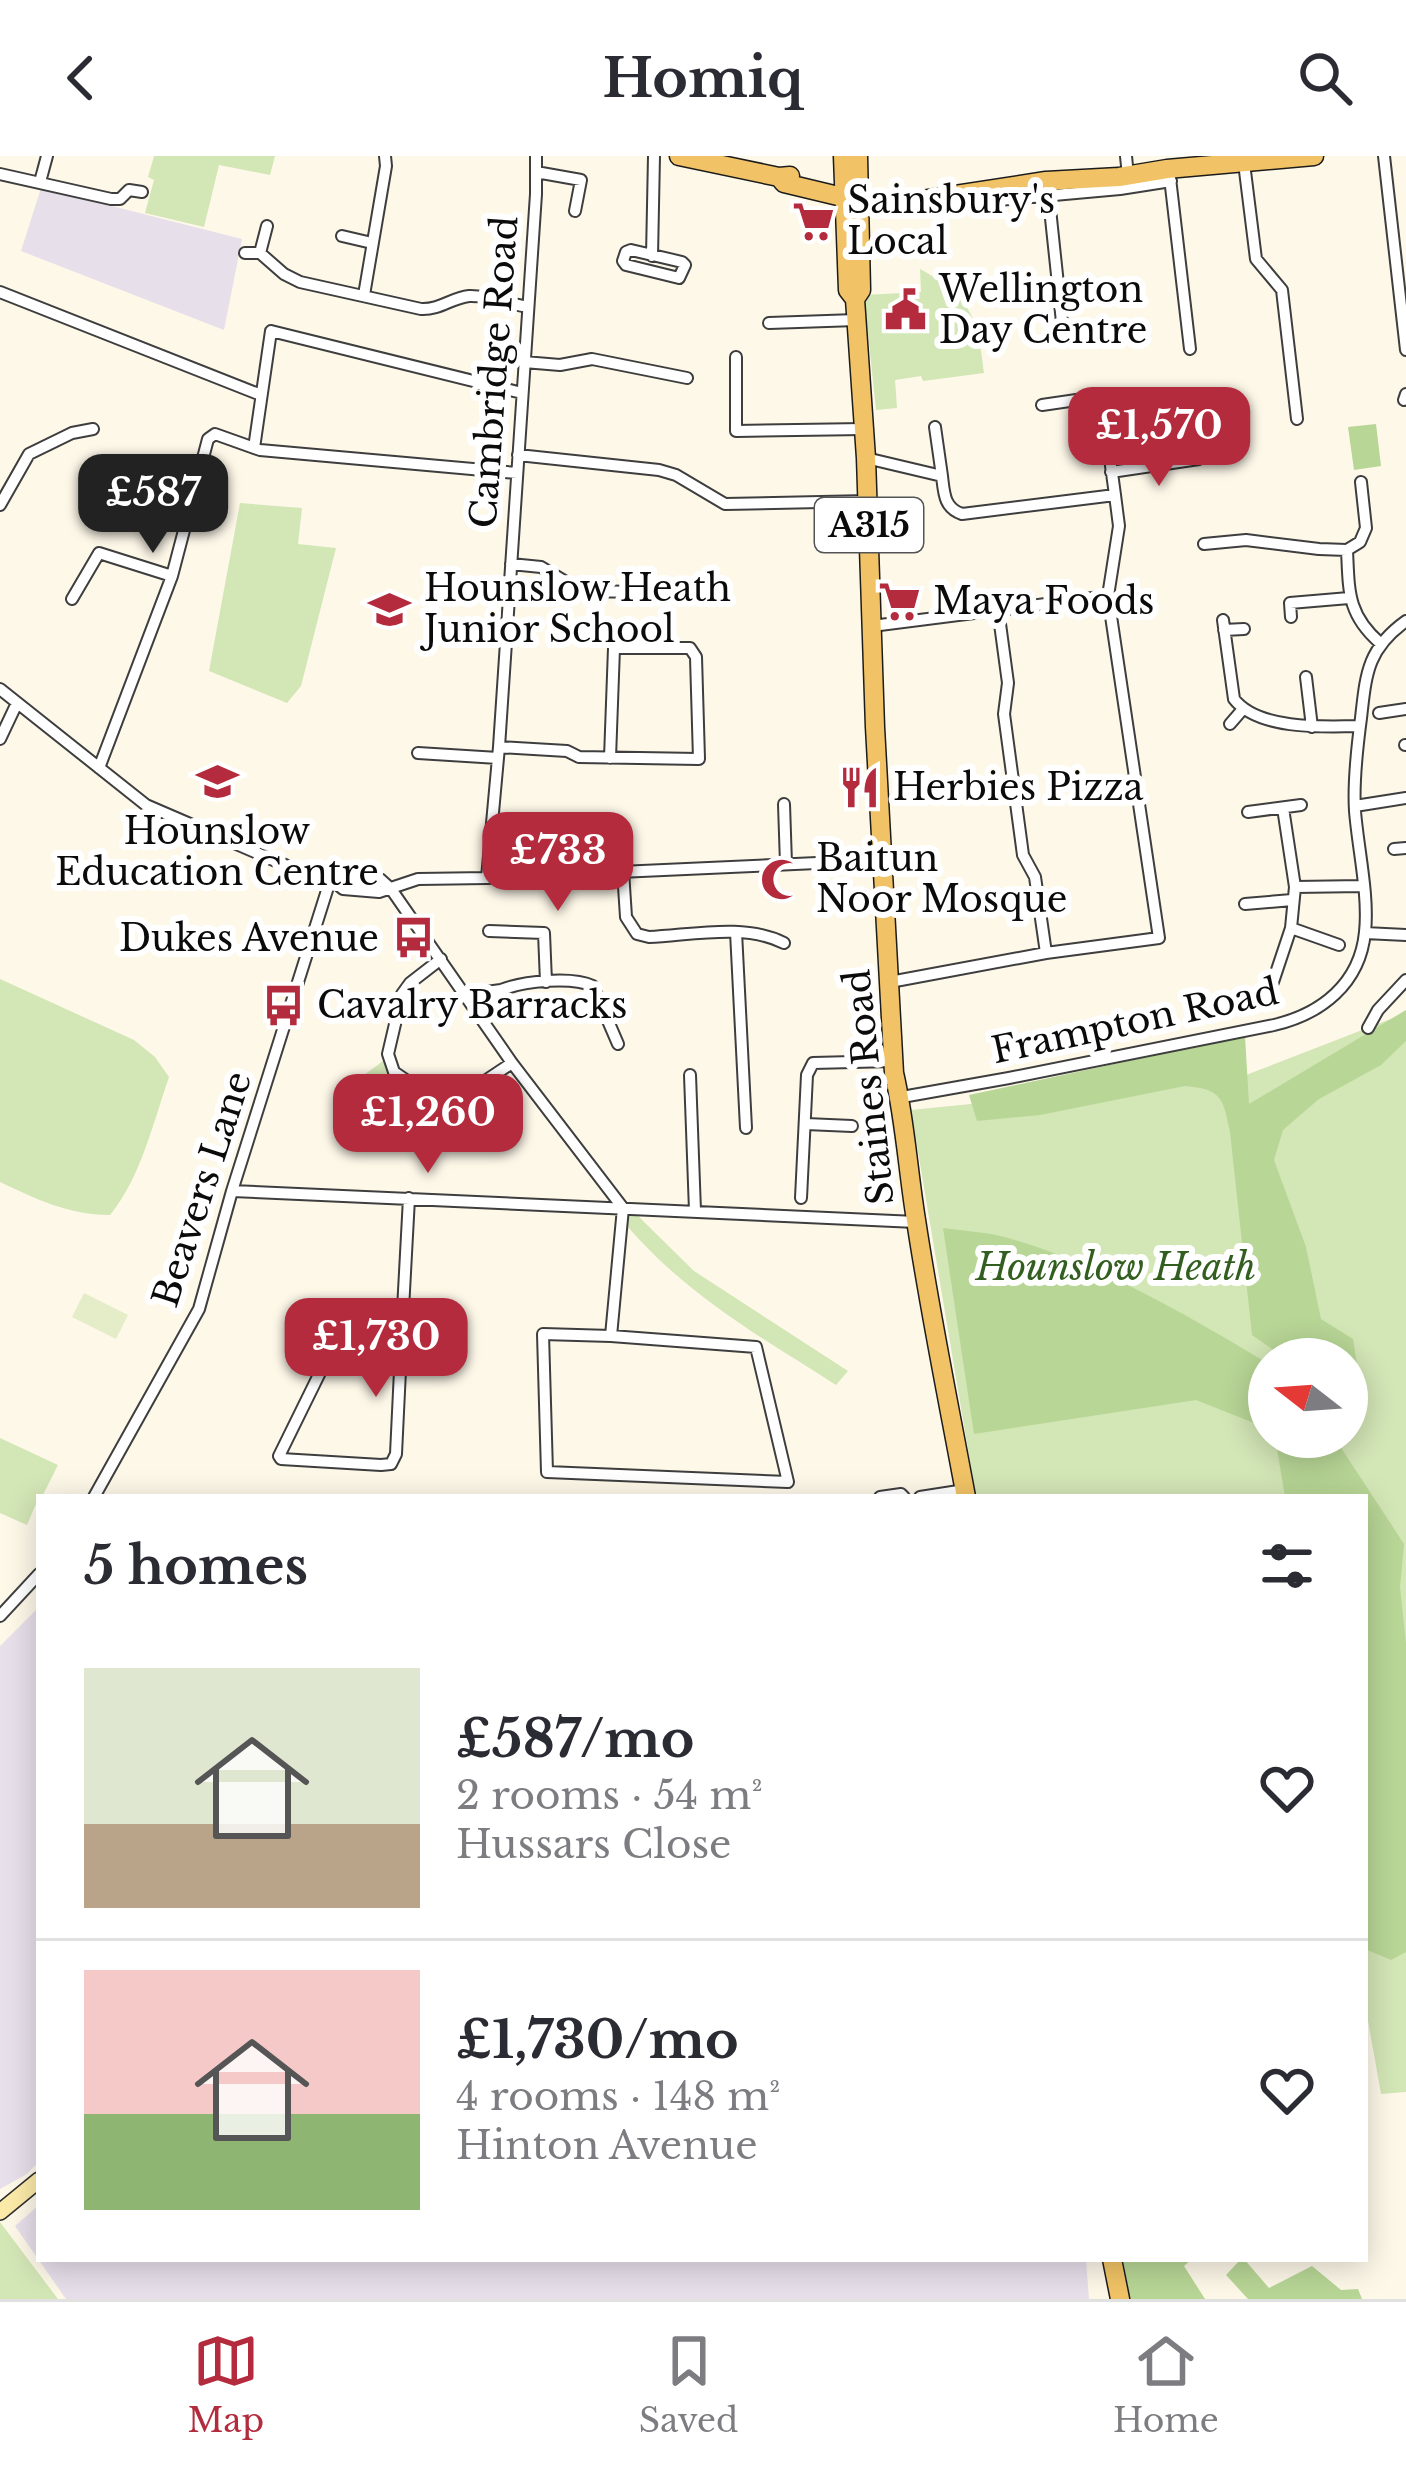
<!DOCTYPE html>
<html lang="en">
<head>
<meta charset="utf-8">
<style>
  :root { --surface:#fff; --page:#f2f2f3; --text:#2b2b33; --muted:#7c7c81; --line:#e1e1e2; --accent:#b32b3d }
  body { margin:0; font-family:"Libre Baskerville",serif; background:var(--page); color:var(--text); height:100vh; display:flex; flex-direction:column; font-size:45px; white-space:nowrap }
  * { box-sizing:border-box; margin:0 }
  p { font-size:39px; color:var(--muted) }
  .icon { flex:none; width:66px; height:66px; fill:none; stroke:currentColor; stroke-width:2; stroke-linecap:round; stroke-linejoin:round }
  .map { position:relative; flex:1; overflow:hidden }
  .details { position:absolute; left:36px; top:1338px; width:1332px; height:768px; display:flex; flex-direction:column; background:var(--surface); border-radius:0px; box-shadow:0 6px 30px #0003 }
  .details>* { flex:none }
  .needle { width:78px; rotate:287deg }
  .controls { position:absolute; left:1248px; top:1182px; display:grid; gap:24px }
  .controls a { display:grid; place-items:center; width:120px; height:120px; border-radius:50%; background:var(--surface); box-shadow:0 6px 30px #0003; font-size:60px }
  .price { position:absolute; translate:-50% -102px; padding:0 27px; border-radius:24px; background:var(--accent); color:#fff; font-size:39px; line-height:78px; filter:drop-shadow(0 3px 6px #0008) }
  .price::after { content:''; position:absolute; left:50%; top:72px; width:36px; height:27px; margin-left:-18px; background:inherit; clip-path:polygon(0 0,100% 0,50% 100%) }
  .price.active { background:#222; color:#fff }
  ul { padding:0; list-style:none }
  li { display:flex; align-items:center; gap:36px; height:300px; padding:0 48px }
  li+li { border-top:3px solid var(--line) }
  li span { display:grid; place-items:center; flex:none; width:336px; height:240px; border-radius:0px; color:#555 }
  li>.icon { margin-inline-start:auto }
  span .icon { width:144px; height:144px; fill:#fffc; stroke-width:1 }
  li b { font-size:51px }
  h2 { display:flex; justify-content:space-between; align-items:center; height:144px; padding:0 48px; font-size:51px }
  header { display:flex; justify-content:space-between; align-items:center; height:156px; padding:0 48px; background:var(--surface); font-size:54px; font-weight:800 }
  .menu { display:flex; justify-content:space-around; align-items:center; height:168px; border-top:3px solid var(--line); background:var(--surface); font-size:33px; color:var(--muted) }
  .menu a { display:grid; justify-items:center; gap:6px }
  .menu .active { color:var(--accent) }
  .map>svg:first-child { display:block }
  .industrial { fill:#e7dfea }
  .green { fill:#d3e6b6; fill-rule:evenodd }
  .forest { fill:#b8d696 }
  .pitch { fill:#e4edc7 }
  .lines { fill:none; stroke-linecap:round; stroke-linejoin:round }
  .street-casing { stroke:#3e3e3e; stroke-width:14 }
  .secondary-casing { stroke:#2d2d2d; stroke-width:18 }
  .primary-casing { stroke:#1c1c1c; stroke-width:21 }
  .street { stroke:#fff; stroke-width:10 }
  .secondary { stroke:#fbeaa8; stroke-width:15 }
  .primary { stroke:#f1c366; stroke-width:18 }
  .labels { text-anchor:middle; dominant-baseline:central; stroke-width:12; stroke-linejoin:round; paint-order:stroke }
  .shield { fill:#fff; stroke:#545454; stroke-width:3 }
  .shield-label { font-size:33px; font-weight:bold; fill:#0b0b0b }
  .poi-label { font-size:36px; fill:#0b0b0b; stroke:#fff; text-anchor:start }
  .street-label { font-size:36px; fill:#0b0b0b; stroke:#fff }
  .park-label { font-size:36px; font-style:italic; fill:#325e1f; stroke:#fff }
</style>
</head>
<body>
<header><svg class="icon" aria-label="back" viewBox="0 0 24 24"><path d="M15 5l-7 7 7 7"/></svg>Homiq<svg class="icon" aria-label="search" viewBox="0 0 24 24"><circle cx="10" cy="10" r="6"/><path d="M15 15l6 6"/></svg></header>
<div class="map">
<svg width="1406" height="2143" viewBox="0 0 1406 2143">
  <rect width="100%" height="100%" fill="#fef8e9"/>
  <path class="industrial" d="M41,32L242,83L224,174L21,95Z
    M39,1451V2005L27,2018L0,2033V1490Z
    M39,2049V2103H1086L1089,2143H66L15,2070Z"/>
  <path class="green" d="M154,0H275L270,19L219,9L204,71L145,57L154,24L148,21Z
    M920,113C971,141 978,161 984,217L923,225L921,220L895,224L897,252L876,254L864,139L921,136Z
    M240,347L302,352L298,388L336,392L301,530L287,547L209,515Z
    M0,823L134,884L155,901L169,921C153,967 141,1021 110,1059C69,1059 36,1043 0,1026Z
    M1406,857V1936L1381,1938L1365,1848V1341H976L911,954L1241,921ZM1269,1203H1347V1281H1269Z
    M383,905L388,920L399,930L371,950L353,927Z
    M636,1058L694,1115L848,1215L836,1229C756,1178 679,1135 618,1059Z
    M0,1282L58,1309L42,1341H39L27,1369L0,1357Z
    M0,2066L58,2143H0Z"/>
  <path class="forest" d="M1376,268L1381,310L1354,314L1348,271Z
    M1406,854V885L1381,909L1319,943L1283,974L1274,1004L1306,1091L1321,1163L1353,1183L1357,1209L1347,1211V1203H1286L1252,1179L1230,976C1223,942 1222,933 1185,930L1040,959L977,965L969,939L1245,880L1249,948Z
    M943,1072C964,1075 988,1076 1008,1082C1100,1108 1187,1159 1269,1208V1273L1196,1244L974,1278Z
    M1275,1281H1334L1404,1388L1400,1431L1406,1487V1796L1391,1804L1365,1793V1341H1285Z
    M1123,2103H1192L1184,2110L1205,2143H1130Z
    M1241,2103H1244L1269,2132L1312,2110L1341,2134L1358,2133L1362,2143H1248L1226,2119Z"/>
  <path class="pitch" d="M84,1137L128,1159L116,1183L72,1161Z"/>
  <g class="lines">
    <defs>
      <path id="street" d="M1126,0L1128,20
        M1384,0L1406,194
        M1244,7L1256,103L1282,134L1297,263
        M536,16L581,24L575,55
        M0,18L111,43H120L129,34L142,36
        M1170,22L1190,193
        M40,26L47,0
        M1048,34L1062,166
        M969,38L978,46L1120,33L1171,25
        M342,80L372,87
        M631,94L682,106L685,109L679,122L626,109L623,105L626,96Z
        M245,97H260L284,118L300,126L421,153C440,154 451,142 469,140C487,139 509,148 528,151
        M260,97L267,70
        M652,100L654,0
        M0,136L261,239
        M364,139L386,10L385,0
        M769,167L856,164
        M736,201V275L864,273
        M524,206L560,209L592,203L687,222
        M1404,244L1406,238
        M254,292L271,175L522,237
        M518,299L659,314L676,319L725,348L868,345
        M866,302L942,320L935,271
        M1111,316L1199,303
        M942,320C944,337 944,352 962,358L1115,339L1102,244L1097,241L1042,249
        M0,349L29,298L72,277L93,273
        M1204,388L1246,384L1319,393L1347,394L1360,386L1366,372L1361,326
        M1347,394C1349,435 1347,458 1380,487
        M511,408L541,411L581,435L701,437
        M1108,440L1119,370L1115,339
        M72,443L99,397L172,420
        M998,453L1008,527L1004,558L1023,699L1035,721L1046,797
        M1291,461L1290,447L1349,442
        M1223,464L1234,543C1258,574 1324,571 1360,570
        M872,470L1108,440L1159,782L1046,797L890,826
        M1224,474L1244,473
        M1306,521L1312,571
        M0,533L146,649L329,728H337L344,724L380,723L391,733L512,907L623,1052
        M1379,557L1406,553
        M1230,568L1243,553
        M0,583L17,547
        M1405,589H1406
        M499,591L567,595L579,601L699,603L696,501L690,492H614L610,602
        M418,597L498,602
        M99,612L172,420L208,283L215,278L260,294L517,317
        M784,648L786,708
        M1355,650L1406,642
        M1283,652L1295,731
        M1248,656L1301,649
        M1394,693L1406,692
        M623,715L626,761L637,778L649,781C693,779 744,767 784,787
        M487,722L499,591L536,38V0
        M337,728L343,733L379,736L418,723L487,722L883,704
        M1245,748L1292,744
        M1291,772L1339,789
        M489,775L544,777L546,826
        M736,776L746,972
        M1365,777L1406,779
        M441,803L410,827L402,838L388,898L394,916L413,929L466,933L476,931L512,907
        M1273,826L1291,772L1295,731L1363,730
        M464,839L501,834
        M480,862L496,851L501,834C524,825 571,820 593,830L618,888
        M1368,872L1378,854L1406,824
        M690,919L695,1055
        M902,941L1009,922L1274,869C1321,858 1360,828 1365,776C1369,739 1358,693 1355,655C1353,625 1357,592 1361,562C1366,518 1367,493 1406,465
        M806,968L852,970
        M232,1035L916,1066
        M801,1042L807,919L813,907L893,905
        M402,1177L346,1174L338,1180L279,1300L281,1303L381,1309L391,1308L396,1298C400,1213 404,1127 409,1042
        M611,1180L543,1178L547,1316L788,1326L756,1191L611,1180L623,1052
        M94,1341L199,1153L232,1035L329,728
        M880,1341L901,1338L904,1341
        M920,1341L965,1334
        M0,1460L39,1418"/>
      <path id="secondary" d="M0,2056L39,2024"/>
      <path id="primary" d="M679,0L779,21L790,20
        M843,0L848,134L855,143L866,302L875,571L894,917C905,964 908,1015 916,1064C930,1157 949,1249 966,1341
        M779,21L784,27L859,45L903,47L1046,25L1119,21L1167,13L1314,0
        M855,143L861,134L858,0
        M1112,2103L1120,2143"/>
    </defs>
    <use href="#street" class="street-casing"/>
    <use href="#secondary" class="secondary-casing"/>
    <use href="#primary" class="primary-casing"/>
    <use href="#street" class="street"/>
    <use href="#secondary" class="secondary"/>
    <use href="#primary" class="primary"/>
  </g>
  <defs>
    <symbol id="supermarket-bare" viewBox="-9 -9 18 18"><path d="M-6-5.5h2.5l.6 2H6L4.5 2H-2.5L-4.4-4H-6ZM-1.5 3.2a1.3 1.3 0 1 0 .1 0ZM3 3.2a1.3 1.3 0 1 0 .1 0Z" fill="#b32b3d" stroke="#fff" stroke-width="2.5" paint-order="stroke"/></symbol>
    <symbol id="civic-bare" viewBox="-9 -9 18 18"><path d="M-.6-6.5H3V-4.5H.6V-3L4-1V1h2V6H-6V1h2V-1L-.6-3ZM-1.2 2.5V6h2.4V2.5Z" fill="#b32b3d" stroke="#fff" stroke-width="2.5" paint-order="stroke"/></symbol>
    <symbol id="school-bare" viewBox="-9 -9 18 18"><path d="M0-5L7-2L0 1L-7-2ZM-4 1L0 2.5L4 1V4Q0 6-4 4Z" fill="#b32b3d" stroke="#fff" stroke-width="2.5" paint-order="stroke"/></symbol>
    <symbol id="restaurant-bare" viewBox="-9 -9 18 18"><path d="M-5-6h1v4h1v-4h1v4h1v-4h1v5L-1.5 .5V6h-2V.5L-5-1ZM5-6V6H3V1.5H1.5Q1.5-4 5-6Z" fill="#b32b3d" stroke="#fff" stroke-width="2.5" paint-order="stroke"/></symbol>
    <symbol id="mosque-bare" viewBox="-9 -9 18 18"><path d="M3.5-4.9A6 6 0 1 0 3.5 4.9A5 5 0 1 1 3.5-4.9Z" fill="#b32b3d" stroke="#fff" stroke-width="2.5" paint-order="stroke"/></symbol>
    <symbol id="bus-bare" viewBox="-9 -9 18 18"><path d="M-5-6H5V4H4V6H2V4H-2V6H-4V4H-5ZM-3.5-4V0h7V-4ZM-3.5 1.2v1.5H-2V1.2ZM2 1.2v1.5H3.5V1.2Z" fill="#b32b3d" stroke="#fff" stroke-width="2.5" paint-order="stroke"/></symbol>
  </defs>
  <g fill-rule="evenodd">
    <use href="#supermarket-bare" x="784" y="36" width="59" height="59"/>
    <use href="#civic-bare" x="876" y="124" width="59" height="59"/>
    <use href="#supermarket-bare" x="870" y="416" width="59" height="59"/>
    <use href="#school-bare" x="360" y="424" width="59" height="59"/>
    <use href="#school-bare" x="188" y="596" width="59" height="59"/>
    <use href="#restaurant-bare" x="830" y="602" width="59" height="59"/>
    <use href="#mosque-bare" x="752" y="694" width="59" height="59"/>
    <use href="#bus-bare" x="384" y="752" width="59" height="59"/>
    <use href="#bus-bare" x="254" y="820" width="59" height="59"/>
  </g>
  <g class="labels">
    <rect class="shield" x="815" y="342" width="108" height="54" rx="9"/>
    <g class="shield-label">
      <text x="869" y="369">A315</text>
    </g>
    <g class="poi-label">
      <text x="847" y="44">Sainsbury's<tspan x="847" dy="41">Local</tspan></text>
      <text x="939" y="133">Wellington<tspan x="939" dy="41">Day Centre</tspan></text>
      <text x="424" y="432">Hounslow Heath<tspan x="424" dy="41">Junior School</tspan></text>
      <text x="933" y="445">Maya Foods</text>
      <text x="893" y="631">Herbies Pizza</text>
      <text x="217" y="675" text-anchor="middle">Hounslow<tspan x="217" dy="41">Education Centre</tspan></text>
      <text x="816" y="702">Baitun<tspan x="816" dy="41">Noor Mosque</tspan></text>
      <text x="379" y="782" text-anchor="end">Dukes Avenue</text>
      <text x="317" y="849">Cavalry Barracks</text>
    </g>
    <g class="street-label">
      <text transform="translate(494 216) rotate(-86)">Cambridge Road</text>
      <text transform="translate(1135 865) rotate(-12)">Frampton Road</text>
      <text transform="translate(869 931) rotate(-96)">Staines Road</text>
      <text transform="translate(202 1033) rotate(-72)">Beavers Lane</text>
    </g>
    <g class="park-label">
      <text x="1116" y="1111">Hounslow Heath</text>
    </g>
  </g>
</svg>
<div class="controls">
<a><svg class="needle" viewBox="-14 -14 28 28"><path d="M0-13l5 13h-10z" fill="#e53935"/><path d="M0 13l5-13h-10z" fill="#7c7c81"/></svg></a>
</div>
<b class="price" style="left:1159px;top:333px">£1,570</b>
<b class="price active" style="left:153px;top:400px">£587</b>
<b class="price" style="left:558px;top:758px">£733</b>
<b class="price" style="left:428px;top:1020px">£1,260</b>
<b class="price" style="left:376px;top:1244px">£1,730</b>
<section class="details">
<h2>5 homes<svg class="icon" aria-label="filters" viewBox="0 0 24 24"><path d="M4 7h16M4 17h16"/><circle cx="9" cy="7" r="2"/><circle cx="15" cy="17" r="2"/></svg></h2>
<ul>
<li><span style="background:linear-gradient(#dfe7d0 65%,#b9a48a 0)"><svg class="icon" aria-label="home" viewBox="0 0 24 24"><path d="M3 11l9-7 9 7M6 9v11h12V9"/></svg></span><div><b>£587/mo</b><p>2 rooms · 54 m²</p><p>Hussars Close</p></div><svg class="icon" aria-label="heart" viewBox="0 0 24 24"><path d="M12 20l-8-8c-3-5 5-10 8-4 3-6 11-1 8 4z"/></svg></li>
<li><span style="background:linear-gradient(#f6c9c9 60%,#8fb573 0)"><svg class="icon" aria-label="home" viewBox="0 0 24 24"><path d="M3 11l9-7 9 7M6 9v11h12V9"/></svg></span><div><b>£1,730/mo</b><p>4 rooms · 148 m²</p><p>Hinton Avenue</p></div><svg class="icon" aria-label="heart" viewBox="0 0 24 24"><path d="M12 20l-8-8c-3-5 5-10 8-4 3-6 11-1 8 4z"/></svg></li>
</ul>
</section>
</div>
<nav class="menu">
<a class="active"><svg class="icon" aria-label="map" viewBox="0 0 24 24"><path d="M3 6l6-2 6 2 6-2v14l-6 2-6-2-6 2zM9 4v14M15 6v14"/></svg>Map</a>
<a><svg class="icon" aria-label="saved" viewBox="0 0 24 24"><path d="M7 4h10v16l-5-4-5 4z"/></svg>Saved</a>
<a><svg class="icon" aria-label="home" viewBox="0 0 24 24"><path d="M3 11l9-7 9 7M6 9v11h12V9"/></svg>Home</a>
</nav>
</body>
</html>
